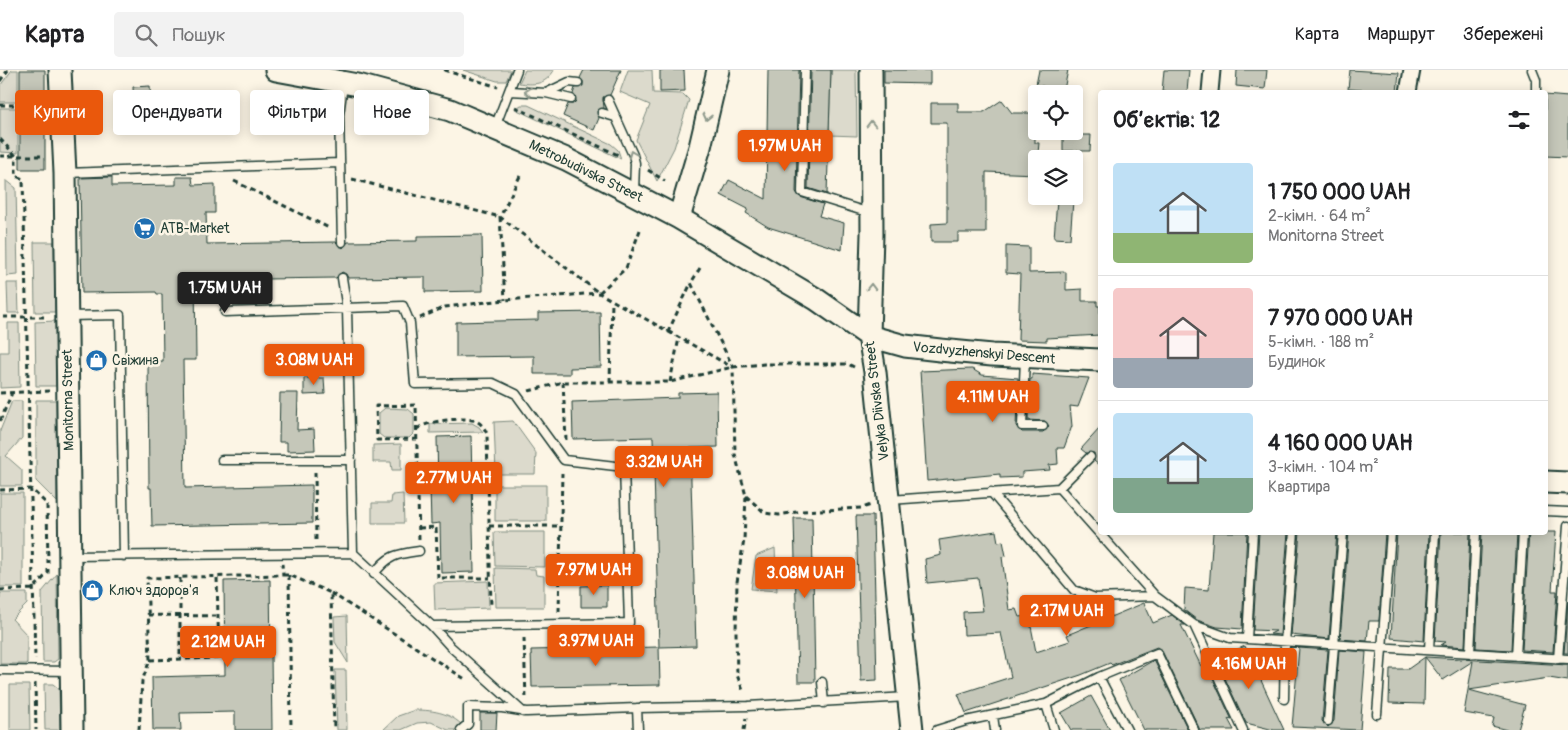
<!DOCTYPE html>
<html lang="uk">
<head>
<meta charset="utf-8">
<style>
  :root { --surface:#fff; --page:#f2f2f2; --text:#202124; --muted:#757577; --line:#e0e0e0; --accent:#ea580c }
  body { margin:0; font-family:Pangolin,sans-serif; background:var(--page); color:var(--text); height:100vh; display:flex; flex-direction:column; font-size:19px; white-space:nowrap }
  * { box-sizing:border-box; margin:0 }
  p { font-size:16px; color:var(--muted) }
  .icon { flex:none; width:28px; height:28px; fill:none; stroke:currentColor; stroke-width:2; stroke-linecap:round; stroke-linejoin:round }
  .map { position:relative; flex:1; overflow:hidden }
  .details { position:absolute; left:1098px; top:20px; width:450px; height:445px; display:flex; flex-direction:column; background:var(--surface); border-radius:5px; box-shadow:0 2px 12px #0003 }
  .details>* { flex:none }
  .guide { position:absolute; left:15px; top:20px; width:475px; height:45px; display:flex; gap:10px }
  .buttons { position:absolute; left:1028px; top:15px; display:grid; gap:10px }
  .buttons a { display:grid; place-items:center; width:55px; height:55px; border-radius:5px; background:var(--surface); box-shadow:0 2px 12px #0003; font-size:25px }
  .price { position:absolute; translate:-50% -42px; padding:0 11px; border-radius:5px; background:var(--accent); color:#fff; font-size:16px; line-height:32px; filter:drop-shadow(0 1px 2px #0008) }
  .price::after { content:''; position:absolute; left:50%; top:30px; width:15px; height:11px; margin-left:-8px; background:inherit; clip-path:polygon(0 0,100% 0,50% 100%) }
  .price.active { background:#222; color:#fff }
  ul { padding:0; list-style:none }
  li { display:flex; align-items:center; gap:15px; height:125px; padding:0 15px }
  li+li { border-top:1px solid var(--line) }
  li span { display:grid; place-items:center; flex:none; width:140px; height:100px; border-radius:5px; color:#555 }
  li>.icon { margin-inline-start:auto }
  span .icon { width:60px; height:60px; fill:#fffc; stroke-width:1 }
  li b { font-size:21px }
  h2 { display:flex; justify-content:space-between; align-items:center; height:60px; padding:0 15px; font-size:21px }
  .chip { padding:0 18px; border-radius:5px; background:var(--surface); box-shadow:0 2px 12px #0003; font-size:18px; line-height:45px }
  .chip.active { background:var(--accent); color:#fff }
  header { display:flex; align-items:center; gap:30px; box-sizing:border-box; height:70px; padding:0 25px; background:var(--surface); border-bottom:1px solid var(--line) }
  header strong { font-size:24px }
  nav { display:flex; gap:28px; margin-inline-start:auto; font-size:18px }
  .search { width:350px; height:45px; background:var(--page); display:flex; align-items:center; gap:12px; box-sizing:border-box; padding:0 18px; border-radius:5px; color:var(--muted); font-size:19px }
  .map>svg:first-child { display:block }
  .green { fill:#dcdacc; stroke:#7e8c80 }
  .building { fill:#c5c7b9; stroke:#1f3d34 }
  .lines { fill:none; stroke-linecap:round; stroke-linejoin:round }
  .lane-casing { stroke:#1f3d34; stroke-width:11 }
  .street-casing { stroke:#1f3d34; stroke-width:19 }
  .secondary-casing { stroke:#1f3d34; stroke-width:25 }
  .path { stroke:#1f3d34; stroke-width:3; stroke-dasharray:5 4; stroke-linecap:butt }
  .lane { stroke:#fcf5e5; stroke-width:8 }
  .street { stroke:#fcf5e5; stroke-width:15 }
  .secondary { stroke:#fcf5e5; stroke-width:21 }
  .oneway { stroke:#8e998c }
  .labels { text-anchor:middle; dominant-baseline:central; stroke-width:5; stroke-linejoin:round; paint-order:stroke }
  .street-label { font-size:14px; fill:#1f3d34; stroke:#fcf5e5 }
  .poi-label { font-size:14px; fill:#1f3d34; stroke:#fcf5e5; text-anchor:start }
</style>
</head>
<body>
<header>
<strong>Карта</strong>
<div class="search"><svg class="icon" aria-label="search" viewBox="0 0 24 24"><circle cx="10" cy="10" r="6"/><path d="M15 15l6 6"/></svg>Пошук</div>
<nav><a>Карта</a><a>Маршрут</a><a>Збережені</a></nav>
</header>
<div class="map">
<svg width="1568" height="660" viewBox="0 0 1568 660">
  <rect width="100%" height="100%" fill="#fcf5e5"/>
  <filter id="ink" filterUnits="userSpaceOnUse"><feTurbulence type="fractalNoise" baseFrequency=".02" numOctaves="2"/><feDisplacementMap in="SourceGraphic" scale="10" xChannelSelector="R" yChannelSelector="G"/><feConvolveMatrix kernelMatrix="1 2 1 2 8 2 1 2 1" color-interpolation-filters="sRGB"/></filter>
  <g filter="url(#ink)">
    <path class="green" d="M12,0H18V32H0V16Z
      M463,0H511L506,11H497Z
      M525,0H554L553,2C544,15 534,15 519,13Z
      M628,0H652L653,23L683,24L689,30L674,78L657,111L636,70L650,35L620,22Z
      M831,0H856L857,66L829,65Z
      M521,35H528L611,74L618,80L621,89L515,39Z
      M0,38H18V83L0,82Z
      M6,110L16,118L18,205L7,206Z
      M34,172H54L55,242H35Z
      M7,213H18L19,243H8Z
      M55,251L56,316H36L35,252Z
      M8,253H19L20,317L0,318V282H8Z
      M36,330H56L57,432L36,411Z
      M12,331H22V368L6,386L22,400V416H0V361Z
      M385,338L408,339L414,344V363L409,368H384L379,364V343Z
      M513,351L536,383L535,404H496L494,352Z
      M472,353L479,357L483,362L430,363V354Z
      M401,374V400H392L391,392H373V375Z
      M495,415H546V451H495Z
      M0,423H23V517H0Z
      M403,424L404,453H372V433H391L392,425Z
      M494,462H545V497L495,496Z
      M775,478L777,521L751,519L756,486Z
      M495,498L535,499L536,505L544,506V537H496Z
      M57,504L58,589L54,592H43L42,522Z
      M488,511L489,538L435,540L434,513Z
      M0,523H27V534L12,549L27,565V594H0Z
      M347,546L348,593L335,572L334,547Z
      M335,600H346L347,660H337Z
      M44,614H53L59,619L60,660H45Z
      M10,615H29L30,660H10Z
      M415,640C434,640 454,643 466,660H448L431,652L417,653L401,660H383L398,646Z"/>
    <path class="building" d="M20,0H45V99H20Z
      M584,0H621L610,25L603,27L604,38L597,41L599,48L594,60L563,46L568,34H573L576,31L573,24L575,18L583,16V11L580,8Z
      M660,0H684L685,21L660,22Z
      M768,0H799L796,122L800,127L823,134L819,146L844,153L842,180L768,157L746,143L748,139L721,125L729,110L766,129Z
      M811,0H831L827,124L808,118Z
      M884,0H930V14L884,13Z
      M1039,0H1068L1064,20L1036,15Z
      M1164,0H1189L1187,22H1162Z
      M1237,0H1267L1265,19L1236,16Z
      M1350,0L1399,3L1397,22L1348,19Z
      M150,16L151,36H134L133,17Z
      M1545,25L1568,27V87L1545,86Z
      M1002,30L1012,43H1035V73H1039L1036,104L986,102V163H958V172H931V154L947,153V53H931V33H958V42H984Z
      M1063,65H1091L1090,81H1063Z
      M112,107V116L176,115V107H192L193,115L215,114V143H206L207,174L336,172L343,178L348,172L417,171V166L482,165L483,221L425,222V207L348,208L346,204L342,202L336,208L195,210L196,290H183L185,418L312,415V453L152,456L151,418H149L148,292L163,291L162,224H157L156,222L82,223L80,108Z
      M1057,130L1073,131L1070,169L1054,168Z
      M1006,176L1029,177V203L1066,202V220L1082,219V231H1097V236H1100V265L1047,268V271L1018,270L1020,204L1006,203Z
      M600,242L601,297L570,298V304H534V286L456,287V252L538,250V243Z
      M972,299L982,305L1018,308L1016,356L1022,362H1043L1049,356L1045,351L1028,350L1030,309H1032V304L1089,308L1078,337L1070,336L1072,356L1064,378H1057L1058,394L1049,395L1050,400L1022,402V407L1000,408V404L927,411L920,301Z
      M304,308H324L325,324L304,325Z
      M717,322L718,377L690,378L696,576L659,577L653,367L573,369L572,332L678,328V323Z
      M280,323H298L297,360L314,359L315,380L287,381V372H279Z
      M1100,358V396L1094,391V383H1086L1081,379Z
      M471,366L474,502L441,503L440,453L431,454L430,417H438L437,367Z
      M856,446H873L877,610L861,611Z
      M794,448H812L815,612H798Z
      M996,461L998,472L1003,471L1006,486L1002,487L1009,540L1016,539L1019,547L1029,546L1036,582L1070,571L1067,565L1144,533L1153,553L1172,545L1185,555H1181L1201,596L1206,594L1232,650L1228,649L1234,660H1200L1162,581L1157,577L1119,592L1112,595L1110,593L1081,605L966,643L958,624L1011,607L1001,563L964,565L963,542L983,541L978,508L927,513L925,489L941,485L939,470Z
      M1213,462H1247L1242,559L1217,557L1197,550L1184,540L1185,518L1209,520Z
      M1259,462H1288L1280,565L1270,564L1276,561L1253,560Z
      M1300,462H1337L1329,569L1291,565Z
      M1349,462H1385L1379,551H1369L1367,571L1340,569Z
      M1397,462H1429L1424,571L1391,568Z
      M1441,462H1470L1465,577L1441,575L1446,572L1435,571Z
      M1482,462H1517L1511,580L1476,578Z
      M1529,462H1556L1552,521H1557L1553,582L1522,580Z
      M270,510L272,660H235V642L180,643L181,660H153L152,607L225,605L224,511Z
      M607,515V537H581V516Z
      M1568,531V583H1564Z
      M1245,576L1284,660H1274L1246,653L1216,589Z
      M659,577L660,615L532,617L531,580Z
      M1299,578L1328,580L1322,651L1328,657L1334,651L1339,580L1366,582L1360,660L1292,657Z
      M1425,587L1568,595V611L1549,608L1469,620L1525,635L1518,660H1507L1492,656L1494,648L1464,643L1473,591L1443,610Z
      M1425,587L1424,634L1389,633L1390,599H1408Z
      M1154,590L1188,660H1144L1119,610Z
      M1091,626L1110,660H1071L1061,643Z
      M480,643H497L496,660H480Z"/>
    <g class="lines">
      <defs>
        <path id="lane" d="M805,0L802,122L870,143
          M1532,0L1536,10V22
          M510,21L546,23L571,29
          M546,23L569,12L578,13
          M608,30L633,85L635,93L634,122
          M602,43L615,47
          M495,57L517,0
          M67,103L339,93
          M342,172L339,45L343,15
          M342,208L347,239L353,483L432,556L450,576L523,642
          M225,242L403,236L410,253L415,314L493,313L516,324L564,390L624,397L629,553L432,556
          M68,246L120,245L124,486
          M1025,289L1022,356H1043
          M222,390H351
          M1059,418L1155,526L1194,555L1243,660
          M991,422L1074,520L1095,528L1155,526
          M890,430L1059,418L1090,387
          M1545,441L1568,442
          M70,486L353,483
          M374,504C388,485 397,484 419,481
          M1194,555L1230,568L1568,589
          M1247,569L1253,462
          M1429,580L1435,462
          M1470,583L1476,462
          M1516,586L1523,462
          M1558,589L1568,456
          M0,600L70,601
          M1099,607L1127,660
          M822,612L824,633
          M1284,629L1285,572L1294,462
          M1046,634L1054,660
          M1377,644L1391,462
          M993,646L995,660
          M1328,651L1343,462
          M461,660L468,654V637L502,638L527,642L637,638
          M638,660L637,638L748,636L908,627
          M937,660L966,651L1046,634L1099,607L1157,583L1194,660"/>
        <path id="street" d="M1210,22L1212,0
          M1408,22L1412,0"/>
        <path id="secondary" d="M60,0L65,103L72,660
          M276,0L358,15L450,40L566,89L679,148L816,229L869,266L905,276L940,280L992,285L1100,290
          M871,0L872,164L869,266L875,302L912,660
          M679,148L700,77L718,0
          M1545,412L1568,413"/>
      </defs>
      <use href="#lane" class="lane-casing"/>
      <use href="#street" class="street-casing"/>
      <use href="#secondary" class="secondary-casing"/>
      <path class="path" d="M444,0L498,17
        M0,11L8,0
        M0,35H20
        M515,37L618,85
        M0,69L16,86V106L23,109L35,589
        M0,86H44
        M648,100L665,111
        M520,106L500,147L599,223L626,198L640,160
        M352,109L500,147L505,230
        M234,111L329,158
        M700,198L691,213L733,297L735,384L746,426L744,470L737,512L736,563L737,605L744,623
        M3,247H48
        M420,248L445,237L505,230L599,223L732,297
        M668,262L691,213
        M563,312L566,370
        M610,312L612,231
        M670,312L679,268
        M529,321L563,312H670L733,297L764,294H848L854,297
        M0,323L49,321
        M0,351L12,323
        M417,359C426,351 465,346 476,351C482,354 485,359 487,364L491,537
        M417,369L377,370L376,336L416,335L419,470
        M315,402L316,470
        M0,420L31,419L47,434L48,493
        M746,426L765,443L779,445L802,441L862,438L871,435
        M489,456H561
        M419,458L436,457L438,508H490
        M283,505H289L331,523L334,660
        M289,505L291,660
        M180,508V589
        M0,520L33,519L48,503V499
        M331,523L465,609
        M559,542L562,403
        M148,545L218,546
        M524,568L526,629
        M150,590L219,588L217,507
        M35,613L36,660
        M139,660L142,611L150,590L147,508L283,505L282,494
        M744,660L746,648"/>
      <use href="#lane" class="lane"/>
      <use href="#street" class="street"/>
      <use href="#secondary" class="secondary"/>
    </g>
    <defs><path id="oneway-chevron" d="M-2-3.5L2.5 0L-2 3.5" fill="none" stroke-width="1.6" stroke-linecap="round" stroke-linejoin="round" transform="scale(1.25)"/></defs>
    <g class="oneway">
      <use href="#oneway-chevron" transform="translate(528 22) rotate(-176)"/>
      <use href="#oneway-chevron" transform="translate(707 47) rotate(103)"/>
      <use href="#oneway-chevron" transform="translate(871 54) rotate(-90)"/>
      <use href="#oneway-chevron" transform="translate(632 84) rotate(-111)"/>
      <use href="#oneway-chevron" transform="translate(871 217) rotate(-89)"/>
    </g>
  </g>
  <defs>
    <symbol id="supermarket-disc" viewBox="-11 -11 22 22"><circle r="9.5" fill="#1f6fb2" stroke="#fcf5e5"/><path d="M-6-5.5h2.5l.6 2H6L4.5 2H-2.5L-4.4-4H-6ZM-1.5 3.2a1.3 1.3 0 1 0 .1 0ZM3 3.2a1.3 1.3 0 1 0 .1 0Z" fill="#fff"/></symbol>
    <symbol id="shop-disc" viewBox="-11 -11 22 22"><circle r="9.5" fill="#1f6fb2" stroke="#fcf5e5"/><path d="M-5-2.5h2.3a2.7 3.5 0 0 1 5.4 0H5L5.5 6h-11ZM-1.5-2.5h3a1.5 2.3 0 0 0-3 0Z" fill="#fff"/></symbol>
  </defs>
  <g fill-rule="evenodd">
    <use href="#supermarket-disc" x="132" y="146" width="25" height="25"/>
    <use href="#shop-disc" x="84" y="278" width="25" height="25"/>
    <use href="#shop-disc" x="80" y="508" width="25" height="25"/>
  </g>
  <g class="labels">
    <g class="street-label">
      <text transform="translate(586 101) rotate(26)">Metrobudivska Street</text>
      <text transform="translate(984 283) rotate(5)">Vozdvyzhenskyi Descent</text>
      <text transform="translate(68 330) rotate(-91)">Monitorna Street</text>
      <text transform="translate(877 331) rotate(-97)">Velyka Diivska Street</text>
    </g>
    <g class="poi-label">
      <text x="160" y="158">ATB-Market</text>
      <text x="112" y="290">Свіжина</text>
      <text x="109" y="520">Ключ здоров'я</text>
    </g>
  </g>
</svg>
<div class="buttons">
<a><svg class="icon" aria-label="locate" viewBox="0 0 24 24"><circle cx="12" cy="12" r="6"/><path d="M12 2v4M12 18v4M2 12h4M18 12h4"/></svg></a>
<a><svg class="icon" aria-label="layers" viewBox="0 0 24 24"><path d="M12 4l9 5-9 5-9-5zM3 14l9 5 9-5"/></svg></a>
</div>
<b class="price" style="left:785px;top:102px">1.97M UAH</b>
<b class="price active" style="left:225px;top:244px">1.75M UAH</b>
<b class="price" style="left:314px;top:316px">3.08M UAH</b>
<b class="price" style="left:993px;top:353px">4.11M UAH</b>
<b class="price" style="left:664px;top:418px">3.32M UAH</b>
<b class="price" style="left:454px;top:434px">2.77M UAH</b>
<b class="price" style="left:594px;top:526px">7.97M UAH</b>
<b class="price" style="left:805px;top:529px">3.08M UAH</b>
<b class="price" style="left:1067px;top:567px">2.17M UAH</b>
<b class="price" style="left:596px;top:597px">3.97M UAH</b>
<b class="price" style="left:228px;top:598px">2.12M UAH</b>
<b class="price" style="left:1249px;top:620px">4.16M UAH</b>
<div class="guide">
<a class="chip active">Купити</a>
<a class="chip">Орендувати</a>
<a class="chip">Фільтри</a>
<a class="chip">Нове</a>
</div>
<section class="details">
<h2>Об’єктів: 12<svg class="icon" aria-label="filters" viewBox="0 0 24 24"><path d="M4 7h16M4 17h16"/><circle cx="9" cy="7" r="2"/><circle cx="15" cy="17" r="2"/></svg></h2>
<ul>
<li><span style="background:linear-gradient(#bfe0f5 70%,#8fb573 0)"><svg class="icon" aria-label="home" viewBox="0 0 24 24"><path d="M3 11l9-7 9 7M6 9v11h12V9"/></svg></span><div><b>1 750 000 UAH</b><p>2-кімн. · 64 m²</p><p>Monitorna Street</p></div></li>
<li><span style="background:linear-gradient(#f6c9c9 70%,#9aa5b1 0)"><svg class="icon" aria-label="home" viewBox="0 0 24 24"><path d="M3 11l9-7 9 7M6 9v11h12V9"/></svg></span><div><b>7 970 000 UAH</b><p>5-кімн. · 188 m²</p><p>Будинок</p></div></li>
<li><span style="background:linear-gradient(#bfe0f5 65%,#7fa58c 0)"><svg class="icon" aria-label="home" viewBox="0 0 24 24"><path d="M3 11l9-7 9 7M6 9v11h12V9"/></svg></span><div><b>4 160 000 UAH</b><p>3-кімн. · 104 m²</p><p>Квартира</p></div></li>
</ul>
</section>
</div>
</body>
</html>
